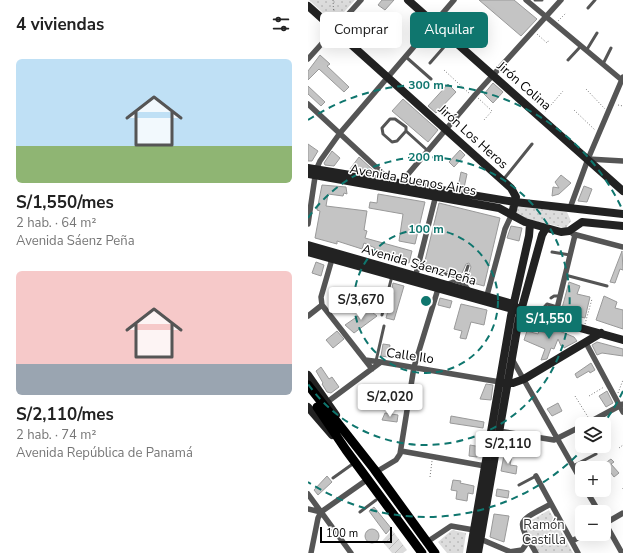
<!DOCTYPE html>
<html lang="es">
<head>
<meta charset="utf-8">
<style>
  :root { --surface:#fff; --page:#f6f6f6; --text:#222; --muted:#767676; --accent:#0f766e }
  body { margin:0; font-family:"Nunito Sans",sans-serif; background:var(--page); color:var(--text); height:100vh; display:flex; flex-direction:column; font-size:15px; white-space:nowrap }
  * { box-sizing:border-box; margin:0 }
  p { font-size:13px; color:var(--muted) }
  .icon { flex:none; width:22px; height:22px; fill:none; stroke:currentColor; stroke-width:2; stroke-linecap:round; stroke-linejoin:round }
  .map { position:relative; flex:1; overflow:hidden }
  .panel { display:flex; flex-direction:column; background:var(--surface); width:308px }
  .panel>* { flex:none }
  .guide { position:absolute; left:12px; top:12px; width:243px; height:36px; display:flex; gap:8px }
  .buttons { position:absolute; left:267px; top:417px; display:grid; gap:8px }
  .buttons a { display:grid; place-items:center; width:36px; height:36px; border-radius:6px; background:var(--surface); box-shadow:0 4px 16px #0002; font-size:20px }
  .scale { position:absolute; left:12px; bottom:10px; width:72px; box-sizing:border-box; padding-left:4px; border:2px solid #000; border-top:0; font-size:11px; line-height:14px; white-space:nowrap; color:#000; -webkit-text-stroke:3px #fff; paint-order:stroke }
  .price { position:absolute; translate:-50% -34px; padding:0 9px; border-radius:4px; background:#fff; color:#222; font-size:13px; line-height:26px; filter:drop-shadow(0 1px 2px #0008) }
  .price::after { content:''; position:absolute; left:50%; top:24px; width:12px; height:9px; margin-left:-6px; background:inherit; clip-path:polygon(0 0,100% 0,50% 100%) }
  .price.on { background:var(--accent); color:#fff }
  ul { padding:0; list-style:none }
  li { display:grid; align-content:center; gap:8px; height:212px; padding:0 16px }
  li span { display:grid; place-items:center; height:124px; border-radius:6px; color:#555 }
  li>.icon { margin-inline-start:auto }
  span .icon { width:72px; height:72px; fill:#fffc; stroke-width:1 }
  li b { font-size:17px }
  h2 { display:flex; justify-content:space-between; align-items:center; height:48px; padding:0 16px; font-size:17px }
  .pill { padding:0 14px; border-radius:6px; background:var(--surface); box-shadow:0 4px 16px #0002; font-size:14px; line-height:36px }
  .pill.on { background:var(--accent); color:#fff }
  main { display:flex; flex:1; min-height:0 }
  .map>svg:first-child { display:block }
  .park { fill:url(#park-dots) }
  .garden { fill:url(#garden-furrows) }
  .building { fill:#c4c4c4; stroke:#999 }
  .lines { fill:none; stroke-linecap:round; stroke-linejoin:round }
  .path { stroke:#777; stroke-width:1; stroke-dasharray:1 2; stroke-linecap:butt }
  .lane { stroke:#555; stroke-width:3 }
  .street { stroke:#555; stroke-width:5.5 }
  .secondary { stroke:#222; stroke-width:8 }
  .primary { stroke:#000; stroke-width:9 }
  .ring { fill:none; stroke:#0f766e; stroke-width:2; stroke-dasharray:7 5 }
  .labels { text-anchor:middle; dominant-baseline:central; stroke-width:3; stroke-linejoin:round; paint-order:stroke }
  .street-label { font-size:13px; fill:#000; stroke:#fff }
  .park-label { font-size:13px; fill:#333; stroke:#fff }
  .centre { fill:#0f766e; stroke:#fff; stroke-width:2 }
  .ring-label { font-size:12px; text-anchor:middle; font-weight:bold; fill:#0f766e; stroke:#fff; stroke-width:3; stroke-linejoin:round; paint-order:stroke }
</style>
</head>
<body>
<main>
<section class="panel">
<h2>4 viviendas<svg class="icon" aria-label="filters" viewBox="0 0 24 24"><path d="M4 7h16M4 17h16"/><circle cx="9" cy="7" r="2"/><circle cx="15" cy="17" r="2"/></svg></h2>
<ul>
<li><span style="background:linear-gradient(#bfe0f5 70%,#8fb573 0)"><svg class="icon" aria-label="home" viewBox="0 0 24 24"><path d="M3 11l9-7 9 7M6 9v11h12V9"/></svg></span><div><b>S/1,550/mes</b><p>2 hab. · 64 m²</p><p>Avenida Sáenz Peña</p></div></li>
<li><span style="background:linear-gradient(#f6c9c9 75%,#9aa5b1 0)"><svg class="icon" aria-label="home" viewBox="0 0 24 24"><path d="M3 11l9-7 9 7M6 9v11h12V9"/></svg></span><div><b>S/2,110/mes</b><p>2 hab. · 74 m²</p><p>Avenida República de Panamá</p></div></li>
</ul>
</section>
<div class="map">
<svg width="315" height="553" viewBox="0 0 315 553">
  <defs>
    <pattern id="park-dots" width="8" height="8" patternUnits="userSpaceOnUse"><rect width="8" height="8" fill="#dcdcdc"/><path d="M2 2h.1M6 6h.1" fill="none" stroke="#bbb" stroke-width="1.8" stroke-linecap="round"/></pattern>
    <pattern id="garden-furrows" width="10" height="10" patternUnits="userSpaceOnUse"><rect width="10" height="10" fill="#dcdcdc"/><path d="M-1 1l2-2M0 10L10 0M9 11l2-2" fill="none" stroke="#bbb"/></pattern>
  </defs>
  <rect width="100%" height="100%" fill="#fff"/>
  <path class="park" d="M1,0H47L26,23Z
    M211,205L259,212L263,221L258,228L210,217L208,211Z
    M241,510L265,553H231L215,525Z
    M144,530L158,533L155,553H139L130,542Z"/>
  <path class="garden" d="M84,530L99,550L95,553H84L74,541Z"/>
  <path class="building" d="M74,0H86L77,10L70,5Z
    M171,0H206L229,19L213,36Z
    M43,17L63,35L53,46L33,28Z
    M12,55L22,64L19,66L41,87L36,92L11,69L0,80V71Z
    M185,83L195,92L185,103L176,94Z
    M140,84L148,92L128,113L120,106Z
    M0,86L17,102L13,106L0,94Z
    M95,99L130,130L120,142L84,111Z
    M0,144L10,151L4,161H0Z
    M152,150L157,155L146,167L141,162Z
    M24,151L32,158L26,166L17,165L16,163Z
    M51,157L65,170L64,172L42,169Z
    M153,172L159,174L156,188L150,187Z
    M253,175L263,183L251,194L244,196L245,187L251,188L247,182Z
    M14,185L38,187L39,194L36,193L35,196L20,194L18,206L59,211L56,230L59,231L57,238L104,251L101,263L66,253L67,248L56,243L54,249L29,241V244L7,238L12,211L9,210Z
    M276,186L284,189L279,202L270,201Z
    M70,194L117,202L107,244L91,241L95,214L61,208L62,202L69,203Z
    M131,203L192,218L176,286L154,280L160,276L163,267L161,263L158,264L154,273L152,275L116,265Z
    M203,226L214,228L211,241L199,238Z
    M314,251L315,270L312,269L307,283L302,282Z
    M8,262L16,265L13,276L4,273Z
    M261,282L272,286L269,294L282,297L277,318L253,312Z
    M85,283L96,286L86,320L78,318L85,293H83Z
    M296,296L309,302L307,308L315,310V329L288,320Z
    M132,298L144,301L142,308L130,305Z
    M153,304L179,310L176,325L163,322L158,339L152,338L154,331L146,329Z
    M60,309L69,316L46,333L37,325Z
    M244,328L266,337L269,341L256,348L255,345L253,346L250,339L246,349L243,348L239,359L233,360L237,349L216,340L219,331L230,334L231,331L242,334Z
    M29,331L36,339L25,348L18,340Z
    M289,342L315,349V356L294,353L289,355L284,345Z
    M75,344L82,345L80,357L73,356Z
    M283,363L287,370L282,373L281,371L269,378L267,374Z
    M13,367L21,379L24,377L31,387L23,393L19,392L14,384L15,383L8,371Z
    M178,384L185,385L183,400L172,399Z
    M78,386L94,389L92,402L76,400Z
    M299,391L305,403L298,407L291,396Z
    M250,403L254,411L244,416L239,409Z
    M77,413L90,415L89,422L74,420Z
    M143,416L176,422L175,428L142,423Z
    M162,445L173,447L172,455L169,457L161,456Z
    M196,455L204,456L202,465L209,466L208,474L193,471Z
    M303,459L306,462L303,464L311,473L306,477L296,464Z
    M19,476L24,482L10,495L6,490Z
    M145,480L153,481L152,483L166,486L165,494L160,493L159,501L148,499L149,491L143,490Z
    M189,489L201,491L200,498L188,496Z
    M66,507L83,528L78,534L61,511Z
    M186,514L201,516L196,542L182,537Z
    M57 536a7 7 0 1 1 14 0a7 7 0 1 1-14 0Z"/>
  <g class="lines">
    <path class="path" d="M25,0L26,21
      M250,21L258,13
      M229,34L239,43L241,40
      M136,70L162,94
      M278,89L297,109
      M170,98L184,111L176,120
      M310,105L315,106
      M266,110L287,130
      M237,112L255,91
      M277,324L284,299
      M310,393L315,380
      M267,396L280,417
      M281,396L296,387
      M311,448L315,445
      M122,477L124,461
      M315,488V489"/>
    <path class="lane" d="M227,0H234
      M280,8L287,0
      M278,51L289,33
      M98,57L123,79
      M260,60L273,46
      M122,63L136,47L135,43L140,37
      M295,64L303,48
      M98,131L89,141L84,142L75,134L74,128L82,119H87L98,127V131L119,150
      M195,180L224,144
      M244,252L262,255
      M110,266L152,278L157,275L160,266
      M257,275L299,286
      M140,283L145,281L158,285L161,289
      M243,298L246,296H252
      M74,315L84,276
      M229,315L239,304L246,306L248,310
      M68,361L76,326
      M216,453L219,436
      M265,466L288,454
      M25,478L46,463
      M211,485L228,476
      M52,512L68,500"/>
    <path class="street" d="M218,0L315,81
      M0,59L53,0
      M0,104L83,181
      M280,159L315,161
      M90,186L167,95L253,0
      M262,208L280,159L315,77
      M0,224L8,170L12,161L32,133L146,0
      M265,234L315,247
      M107,278L128,195
      M178,299L197,229L204,214
      M14,305L64,369
      M0,316L14,305L13,297L24,259
      M246,321L267,235
      M278,343L315,412
      M204,359L274,482
      M57,360L73,362
      M18,403L73,362L192,382
      M278,424L315,404
      M191,431L246,440L274,426
      M93,451L177,466
      M68,472L88,460L92,454L106,367L130,289
      M228,476L270,553
      M278,490L291,512
      M0,494L43,553
      M0,509L13,512
      M296,521L314,553
      M296,524L315,513
      M170,538L205,553
      M264,541L277,534
      M119,542L143,526L166,530
      M201,552L214,550L221,540
      M3,553L10,518L13,512L60,479
      M228,553C208,518 208,523 243,504"/>
    <path class="secondary" d="M100,0L315,191
      M0,6L203,188L208,197L204,214
      M0,168L207,202L315,214
      M0,174L191,208L217,222L253,232L261,231L274,222L315,226
      M0,245L205,304L208,307
      M0,252L315,340
      M0,375L28,415
      M195,383H205L216,379L293,333
      M0,407L24,435
      M162,553L203,316L221,236L222,224
      M170,553L211,318L234,235L238,228"/>
    <path class="primary" d="M0,385L66,469L127,553
      M9,407L38,450L114,553"/>
  </g>
  <g class="ring">
    <circle cx="118" cy="301" r="72"/>
    <path d="M0 218A144 144 0 1 1 0 384"/>
    <path d="M315 391A216 216 0 0 1 296 423M277 447A216 216 0 0 1 0 482M0 120A216 216 0 0 1 315 211"/>
  </g>
  <g class="labels">
    <g class="street-label">
      <text transform="translate(216 86) rotate(41)">Jirón Colina</text>
      <text transform="translate(165 137) rotate(42)">Jirón Los Heros</text>
      <text transform="translate(105 180) rotate(10)">Avenida Buenos Aires</text>
      <text transform="translate(111 265) rotate(16)">Avenida Sáenz Peña</text>
      <text transform="translate(102 356) rotate(8)">Calle Ilo</text>
    </g>
    <g class="park-label">
      <text x="236" y="525">Ramón<tspan x="236" dy="15">Castilla</tspan></text>
    </g>
  </g>
  <circle cx="118" cy="301" r="6" class="centre"/>
  <g class="ring-label">
    <text x="118" y="89">300 m</text>
    <text x="118" y="161">200 m</text>
    <text x="118" y="233">100 m</text>
  </g>
</svg>
<div class="buttons">
<a><svg class="icon" aria-label="layers" viewBox="0 0 24 24"><path d="M12 4l9 5-9 5-9-5zM3 14l9 5 9-5"/></svg></a>
<a>+</a>
<a>−</a>
</div>
<div class="scale">100 m</div>
<b class="price" style="left:53px;top:321px">S/3,670</b>
<b class="price on" style="left:241px;top:340px">S/1,550</b>
<b class="price" style="left:82px;top:418px">S/2,020</b>
<b class="price" style="left:200px;top:465px">S/2,110</b>
<div class="guide">
<a class="pill">Comprar</a>
<a class="pill on">Alquilar</a>
</div>
</div>
</main>
</body>
</html>
